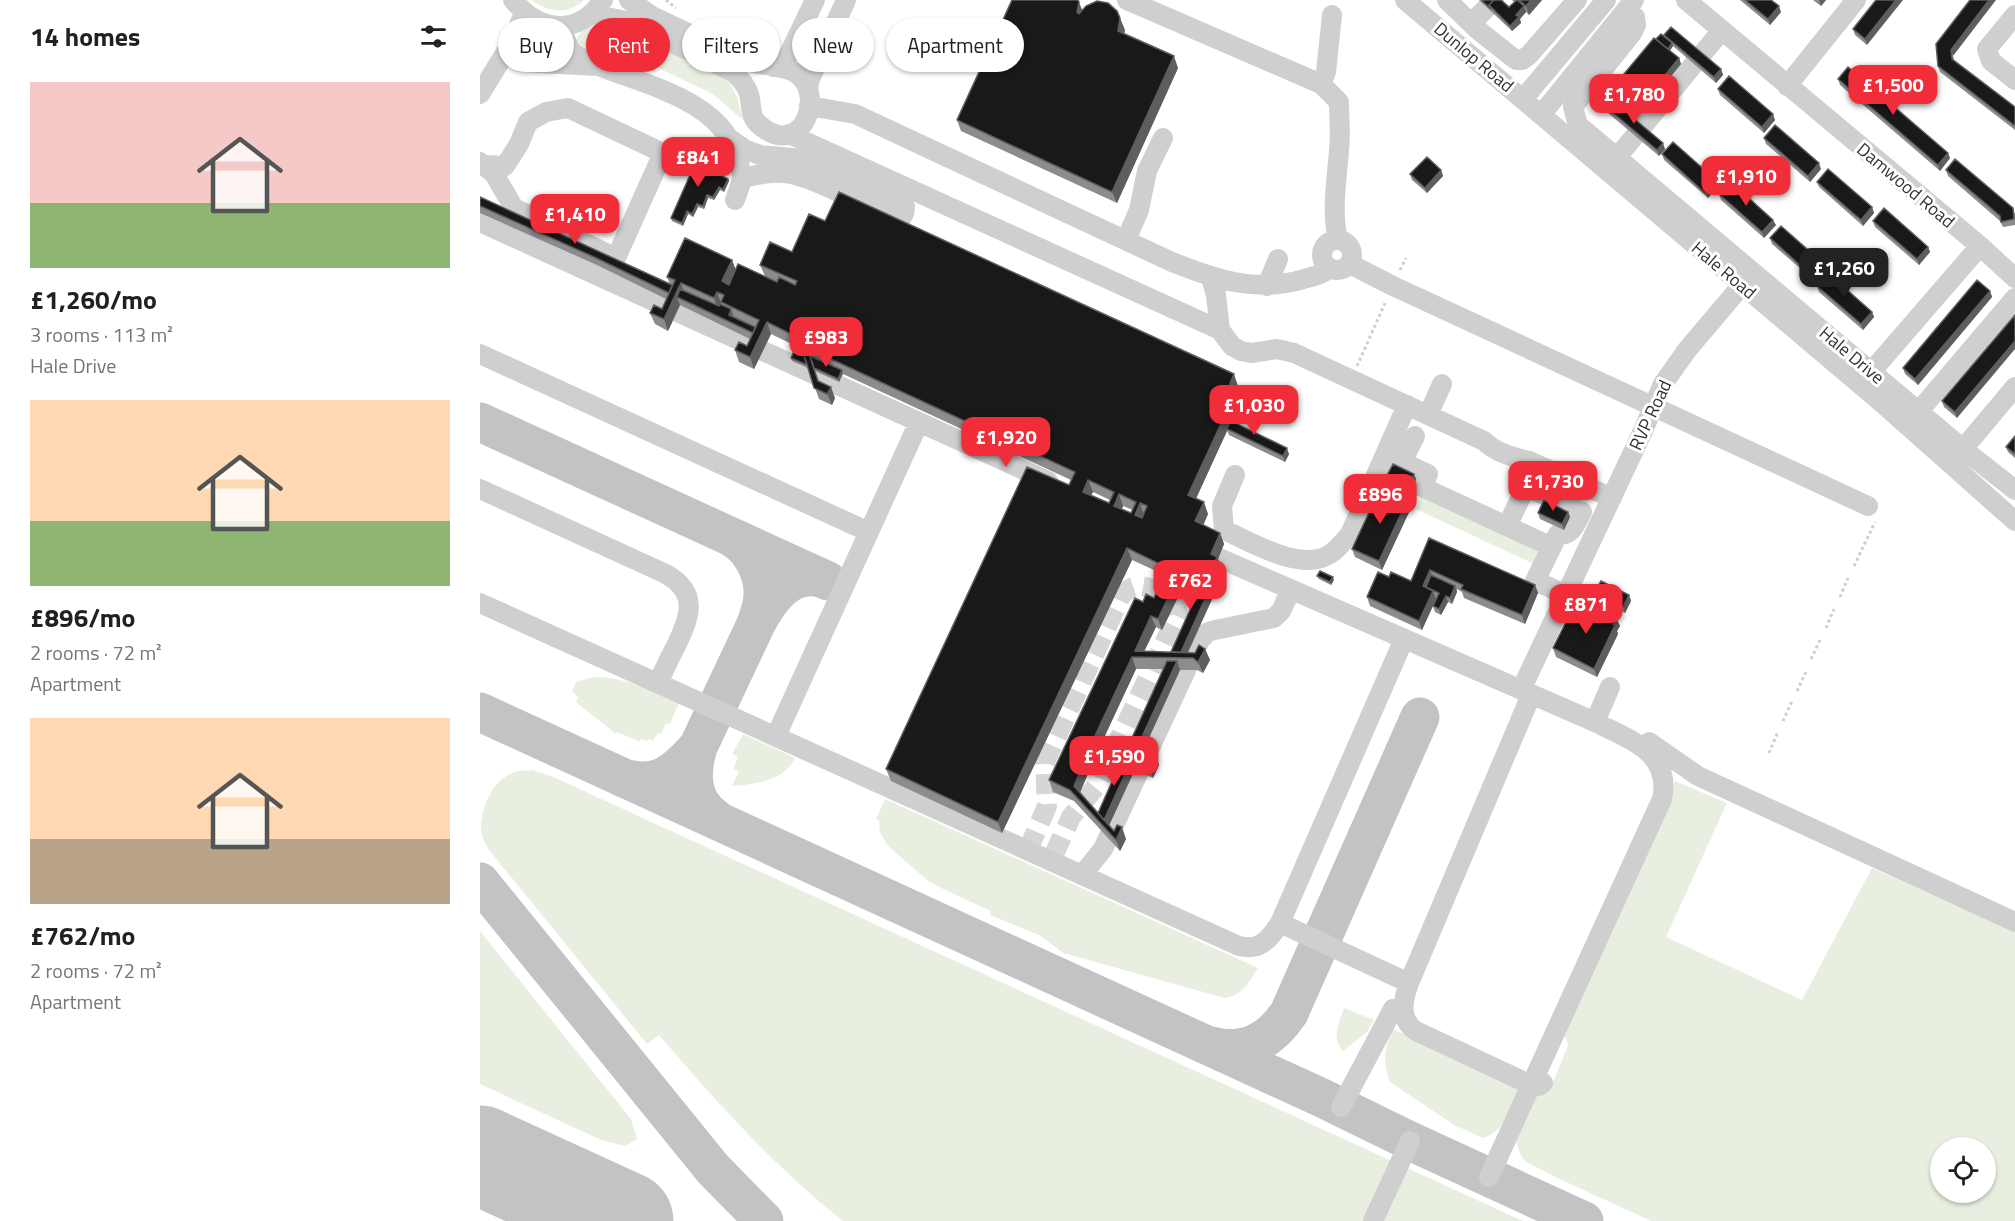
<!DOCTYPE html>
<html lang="en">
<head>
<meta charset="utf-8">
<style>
  :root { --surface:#fff; --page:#f2f2f2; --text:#202124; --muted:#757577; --accent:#f12d39 }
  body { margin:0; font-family:"Titillium Web",sans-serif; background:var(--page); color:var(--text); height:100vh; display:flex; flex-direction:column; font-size:22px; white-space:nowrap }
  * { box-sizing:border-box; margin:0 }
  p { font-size:20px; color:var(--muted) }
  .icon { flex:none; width:33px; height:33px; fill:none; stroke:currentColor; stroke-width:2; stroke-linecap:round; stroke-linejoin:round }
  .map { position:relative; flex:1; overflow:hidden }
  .drawer { display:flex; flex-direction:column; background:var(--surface); width:480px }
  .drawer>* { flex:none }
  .guide { position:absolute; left:18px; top:18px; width:570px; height:54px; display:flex; gap:12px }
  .buttons { position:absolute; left:1450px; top:1137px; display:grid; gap:12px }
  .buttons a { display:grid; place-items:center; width:66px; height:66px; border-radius:50%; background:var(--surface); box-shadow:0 2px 4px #0004; font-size:30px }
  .price { position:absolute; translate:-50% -51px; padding:0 14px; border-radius:12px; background:var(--accent); color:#fff; font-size:20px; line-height:39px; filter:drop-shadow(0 2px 3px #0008) }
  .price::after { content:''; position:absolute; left:50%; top:36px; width:18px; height:14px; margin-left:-9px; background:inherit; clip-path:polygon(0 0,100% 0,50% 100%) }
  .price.active { background:#222; color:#fff }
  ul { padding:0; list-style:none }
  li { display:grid; align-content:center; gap:12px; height:318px; padding:0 30px }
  li span { display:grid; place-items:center; height:186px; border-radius:0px; color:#555 }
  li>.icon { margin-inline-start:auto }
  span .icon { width:108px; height:108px; fill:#fffc; stroke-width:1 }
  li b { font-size:26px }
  h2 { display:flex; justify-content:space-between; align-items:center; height:72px; padding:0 30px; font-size:26px }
  .tag { padding:0 21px; border-radius:27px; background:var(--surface); box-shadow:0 2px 4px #0004; font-size:21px; line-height:54px }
  .tag.active { background:var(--accent); color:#fff }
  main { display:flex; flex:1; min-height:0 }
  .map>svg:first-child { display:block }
  .green { fill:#e8efe0; fill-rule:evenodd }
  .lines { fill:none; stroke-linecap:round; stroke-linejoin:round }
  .taxiway { stroke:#c3c3c3; stroke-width:39 }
  .runway { stroke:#c3c3c3; stroke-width:99 }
  .minor-tunnel { stroke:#d6d6d6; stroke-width:20; stroke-dasharray:20 10; stroke-linecap:butt }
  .path { stroke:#cfcfcf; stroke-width:3; stroke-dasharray:3 3; stroke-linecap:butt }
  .minor { stroke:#cfcfcf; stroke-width:20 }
  .minor-bridge { stroke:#cfcfcf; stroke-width:20 }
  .wall { fill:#8c8c8c; fill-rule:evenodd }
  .shaded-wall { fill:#5e5e5e }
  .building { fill:#191919; stroke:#5e5e5e; stroke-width:1.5; fill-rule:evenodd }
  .labels { text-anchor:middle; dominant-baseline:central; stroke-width:6; stroke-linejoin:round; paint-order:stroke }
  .street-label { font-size:18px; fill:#323232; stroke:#fff }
</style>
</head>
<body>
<main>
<section class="drawer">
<h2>14 homes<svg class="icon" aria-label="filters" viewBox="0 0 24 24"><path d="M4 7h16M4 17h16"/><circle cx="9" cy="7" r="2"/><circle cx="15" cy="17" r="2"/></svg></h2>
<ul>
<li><span style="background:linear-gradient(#f6c9c9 65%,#8fb573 0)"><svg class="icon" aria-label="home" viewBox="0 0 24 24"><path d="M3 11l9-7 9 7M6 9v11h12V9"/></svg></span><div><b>£1,260/mo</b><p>3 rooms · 113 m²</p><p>Hale Drive</p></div></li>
<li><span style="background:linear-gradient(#ffd9b3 65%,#8fb573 0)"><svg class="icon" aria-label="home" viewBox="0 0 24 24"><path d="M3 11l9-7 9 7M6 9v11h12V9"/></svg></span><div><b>£896/mo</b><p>2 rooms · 72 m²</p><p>Apartment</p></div></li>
<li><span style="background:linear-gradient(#ffd9b3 65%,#b9a48a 0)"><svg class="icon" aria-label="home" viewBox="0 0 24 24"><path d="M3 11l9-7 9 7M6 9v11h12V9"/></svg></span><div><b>£762/mo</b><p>2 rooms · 72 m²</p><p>Apartment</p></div></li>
</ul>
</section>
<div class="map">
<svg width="1535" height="1221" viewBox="0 0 1535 1221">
  <rect width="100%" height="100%" fill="#fff"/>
  <path class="green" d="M52,0H104C89,15 68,13 52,0Z
    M115,24H133L231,68L249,82L257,97L263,120L233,94L153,56L134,51H109L100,44L96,39L104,28Z
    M942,494L1060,549L1054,564L936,509Z
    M114,677C145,677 171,690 199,703L190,724L186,723L181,734L178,733L173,741L169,739L167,741L161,739L160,742L137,732L136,734L96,702L98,697L92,691L96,682Z
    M263,734L315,758C304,781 276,784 252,786L259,771L253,769L258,757L252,754Z
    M52,770L71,776L1043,1221H363C294,1167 236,1101 179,1035L167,1044L9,850C6,845 3,839 1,833C0,808 12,778 38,771C42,770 48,771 52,770Z
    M1195,781L1247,803L1186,937L1322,1000L1392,868L1535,932V1221H1171L1073,1176L1045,1161L1040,1154L1036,1140L1055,1090L1068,1085L1074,1080L1088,1045L1084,1034L1081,1032ZM1461,1148H1506V1192H1461Z
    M405,799L778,968C769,982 763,995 745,998L583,953L561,936L510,915L511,911L463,889L447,880L408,846L400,833L399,821L396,819Z
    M0,931L151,1119L157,1139L145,1146L121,1140L0,1084Z
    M864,1008L894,1020L887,1032L863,1051C851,1039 859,1022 864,1008Z
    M913,1029L1040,1090C1030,1110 1025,1131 1003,1138L974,1125L910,1082C902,1059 904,1051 913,1029Z"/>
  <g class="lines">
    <path class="taxiway" d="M0,422L348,581
      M253,538C272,549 284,574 283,595C283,605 279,615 276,624C289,599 309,570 341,578
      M0,712L840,1097L930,1141L1104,1221
      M218,747L276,624
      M143,778C178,788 196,772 218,747C212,767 210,792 225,809C229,814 235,818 240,822
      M0,882L233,1169L284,1221
      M732,1046C766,1055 791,1040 809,1013L940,717"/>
    <path class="runway" d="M0,1155L144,1221"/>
    <path class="minor-tunnel" d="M548,850L567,806L565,762L641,596C646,591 650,587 657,586C667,585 686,594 693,601C696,604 697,609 698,614L618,784L591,817L571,861"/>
    <path class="path" d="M186,0L196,8
      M920,270L926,258
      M877,366L906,301
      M1374,566L1395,522
      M1360,597L1368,578
      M1346,628L1354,609
      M1331,659L1340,640
      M1317,691L1327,670
      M1303,721L1312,701
      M1289,753L1298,732"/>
    <path class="minor" d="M33,0C59,32 98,37 123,0
      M647,0L841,84L859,102C859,118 861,134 859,150C857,179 851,211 858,240
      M925,0L1401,402L1535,521
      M967,0L998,30L1036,60H1042L1049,55L1097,0
      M1206,0L1500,246L1535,278
      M1147,9L1155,17L1156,25L1152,33L1093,107L1098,125L1483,449L1535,490
      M112,14L146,21L253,72C260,78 266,85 269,94C273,108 268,117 282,127C323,159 348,91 314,72C300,65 283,66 269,62L172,16L149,0
      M1535,15L1507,49L1511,61L1535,80
      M992,23L1014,0
      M29,47L41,62L118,66C95,56 87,53 82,26
      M29,47L45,46L79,26
      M118,66C169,86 247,102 259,164C260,168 262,174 262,178C261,185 257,193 255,200
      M293,67L302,63L307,58L335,0
      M841,84L846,72L852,15
      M1307,86L1376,0
      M328,88L330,79L366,0
      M0,94L32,42L44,13
      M1043,99L1126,0
      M329,106L375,114L692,262C737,280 776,293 824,279C834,276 842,275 850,268
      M1061,115L1154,0
      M309,134L740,330
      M250,139L266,150L280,155L313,158L336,164L418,201L425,207C425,217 419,222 410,219C385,206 329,174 303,173C289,172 275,175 262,178
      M0,162L14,174L34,208L136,258L183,153L88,108L66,112L48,122L39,144L25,166L4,165
      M1130,166L1242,30
      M0,222L568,481
      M842 255a15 15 0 1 1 30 0a15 15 0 1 1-30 0Z
      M646,240L659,210L667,171L683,138
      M870,264L913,286L1388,506
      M731,278L736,295L740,330L752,346L761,351L771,353L797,349L814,353L1004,441C1016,453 1033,457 1049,461L1132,498
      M787,286L798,259
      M0,354L389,532
      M1391,372L1500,246
      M1183,384L1207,350L1262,285
      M1439,411L1535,298
      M948,415L962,384
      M935,436L922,462L948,474L942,487L1072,547
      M1483,449L1535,387
      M755,475L742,506L744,530C772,542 821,573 850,554C858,549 864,541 870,534L927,405
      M0,489L186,574C219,593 210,616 197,644C190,657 184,670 178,683
      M1027,526L1046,487L1102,512C1096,523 1092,537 1078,534L1055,581L1087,595
      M739,558L1115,722C1149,740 1192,752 1182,799L1009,1177
      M0,603L759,946C780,951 789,940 800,923L924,639
      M1041,690L1162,433
      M1051,695L929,983C923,1000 918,1019 936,1031L1051,1085L1059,1086L1063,1083
      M1115,722L1130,687
      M296,736L439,422
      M1169,742L1218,776L1535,922
      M602,875L623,849L720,640L728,632L735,630L794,618L801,611L811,589
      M800,923L929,983
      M861,1107L913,1009L923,1010
      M893,1221L930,1141"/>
    <path class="minor-bridge" d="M1162,433L1183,384"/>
  </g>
  <path class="wall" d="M598,0L602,10L645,30L644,34L698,68L637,203L481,131L477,120Z
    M999,0H1021L1029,7L1034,2L1032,0H1062L1049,15L1046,12L1040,19L1041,23L1032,31Z
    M1260,0H1291L1301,12L1290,25Z
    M1333,0H1346L1341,6Z
    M1396,0L1387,45L1375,35L1373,29Z
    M1184,35L1241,69L1243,75L1236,83L1193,46L1190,51L1199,58L1201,64L1161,113L1136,92L1134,86L1176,39L1185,37Z
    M1473,56L1474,60L1535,107V130L1460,72L1458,66Z
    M1358,79L1470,158L1460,171L1360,85Z
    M1238,89L1295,120L1284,133L1240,95Z
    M1126,107L1185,149L1179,156L1128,113Z
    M1284,138L1341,169L1330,182L1286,144Z
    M1182,154L1236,180L1239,186L1228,198L1184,160Z
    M236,168L235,172L248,179L249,181L244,192L240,190L234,200L228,198L224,209L218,207L213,217L208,214L203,226L192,221L191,218Z
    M961,170L963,176L947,193L932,180L930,174Z
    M1466,170L1535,213V225L1523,227L1520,221L1468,176Z
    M1337,182L1392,207L1394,213L1383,226L1339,187Z
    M1239,194L1296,225L1284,238L1241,200Z
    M0,197L190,284L187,277L252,260L256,270L285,276L280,265L312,252L345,221L758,386L747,414L761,426L809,454L805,462L749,435L747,430L716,499L728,514L723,525L740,533L744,544L738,559L742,568L731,591L733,597L708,653H715L725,649L730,660L723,673L717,670H700L660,757L679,765L673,778L655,770L629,825L634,831L646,839L640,851L594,801L573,792L569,780L663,602L674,598L685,575L652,560L522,833L411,781L406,769L589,485L591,480L363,374L359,382L335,371L339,382L355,398L352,405L339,399L328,368L312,361L311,358L323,353L322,349L291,334L274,369L259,362L255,350L267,346L270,339L200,305L188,331L175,324L170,313L182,309L186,299L117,265L0,213ZM613,492L630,500L629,503L611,495ZM643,506L653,510L651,513L642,509ZM700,593L715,599L691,652L664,651L676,627L682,630ZM656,669H683L646,751L623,740ZM617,752L641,763L618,813L600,793Z
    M1393,221L1448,247L1450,252L1439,265L1395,227Z
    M1290,238L1344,264L1347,270L1336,282L1292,244Z
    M1337,286L1392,312L1394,317L1383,330L1339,292Z
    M1510,291L1512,297L1438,385L1425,374L1423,368Z
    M1535,315L1477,418L1464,407L1462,401Z
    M1535,436V458L1528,452L1526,447Z
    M934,474L936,479L929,495L908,485L905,479Z
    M930,510L902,570L875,557L872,549Z
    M1088,512L1090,517L1084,530L1060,519L1058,513Z
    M949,538L1055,585L1058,593L1045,624L984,598L982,592L977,589V592L972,604L968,602L961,615L955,612L953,606L942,630L890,606L887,597L909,577L931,581Z
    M837,576L854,580L851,585L839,579Z
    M1117,588L1149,595L1151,601L1145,613L1112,596L1110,590Z
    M1109,613L1136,618L1140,626L1137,631L1138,634L1117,677L1076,657L1073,648Z"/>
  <path class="shaded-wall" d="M1051,0H1062L1049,15L1046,6Z
    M1339,0H1346L1341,6Z
    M1416,0H1423L1387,45L1385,39Z
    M1509,0H1516L1473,56L1475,65L1471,50Z
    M599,2L603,13L601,23L597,12Z
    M1044,6L1046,12L1040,19L1041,23L1032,31L1030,26L1036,15Z
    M1299,6L1301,12L1290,25L1288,19Z
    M640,18L645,30L642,43L638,31Z
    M1192,43L1193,46L1188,53L1187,50Z
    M694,56L698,68L637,203L632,192Z
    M1199,58L1201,64L1161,113L1159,107Z
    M1241,69L1243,75L1236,83L1234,77Z
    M1293,114L1295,120L1284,133L1282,127Z
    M1183,143L1185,149L1179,156L1177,150Z
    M1468,153L1470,158L1460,171L1458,165Z
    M1339,163L1341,169L1330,182L1328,176Z
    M961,170L963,176L947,193L945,188Z
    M248,179L249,181L244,192L243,189Z
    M1236,180L1239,186L1228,198L1225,193Z
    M239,187L240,190L234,200L233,197Z
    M227,195L228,198L224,209L223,206Z
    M217,204L218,207L213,217L212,214Z
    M1392,207L1394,213L1383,226L1381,220Z
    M207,211L208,214L203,226L202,223Z
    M1293,220L1296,225L1284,238L1282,232Z
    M1448,247L1450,252L1439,265L1437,259Z
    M252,260L256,271L246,293L242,281Z
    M1344,264L1347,270L1336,282L1333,277Z
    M201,283L205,295L197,297L200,305L188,331L184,319Z
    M1510,291L1512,297L1438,385L1435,379Z
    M237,292L241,303L238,310L234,298Z
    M251,309L254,318L252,324L249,315Z
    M1392,312L1394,317L1383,330L1381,324Z
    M287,322L291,334L274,369L270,357Z
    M1535,341V349L1477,418L1475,412Z
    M362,370L363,373L359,382L358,379Z
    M754,374L758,386L746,415L749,422L746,421L749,427L712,507L708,495L739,410Z
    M351,387L355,398L352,405L347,394Z
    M807,448L809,454L805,462L803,456Z
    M934,474L936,479L929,495L927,489Z
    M608,480L613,492L607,503L603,492Z
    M639,494L643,506L639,517L634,506Z
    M927,501L930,510L902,570L899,561Z
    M724,502L728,514L720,533L715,521Z
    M660,503L664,515L659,527L655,515Z
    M1088,512L1090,517L1084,530L1082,524Z
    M740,533L744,544L738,559L742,568L731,591L733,597L705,658L699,655L728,593L724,584L731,554Z
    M647,548L652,560L522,833L518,822Z
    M950,570L953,579L949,589L943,586Z
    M700,573L704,584H697L700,593L682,630L678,619Z
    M853,577L854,580L851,585L850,582Z
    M1055,585L1058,593L1045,624L1042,615Z
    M975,586L977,592L972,604L970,598Z
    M953,591L956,599L942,630L939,621Z
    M1149,595L1151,601L1145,613L1143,607Z
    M966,596L968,602L961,615L959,609Z
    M671,616L676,627L661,658L655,651Z
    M1136,618L1140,626L1137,631L1138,634L1117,677L1114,669Z
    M725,649L730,660L723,673L718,662Z
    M652,657L656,669L621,744L615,736Z
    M697,661L700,670L658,762L653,756Z
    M613,741L617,752L598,797L594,786Z
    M675,754L679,765L673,778L669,767Z
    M651,761L655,769L627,830L624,821Z
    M642,827L646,839L640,851L636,840Z"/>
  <path class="building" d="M532,0H598L599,2L597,12L599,14L606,6L617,1L628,3L637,11L640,18L638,31L694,56L632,192L477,120Z
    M1003,0H1014L1009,5L1010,8L1002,1Z
    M1014,0H1021L1029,7L1037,0L1044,6L1036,15L1039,17L1030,26L1009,5Z
    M1039,0H1051L1046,6Z
    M1265,0H1291L1299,6L1288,19Z
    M1396,0H1416L1385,39L1373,29Z
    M1490,0H1509L1471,50L1472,59L1535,107V126L1458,66L1456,44Z
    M1191,27L1241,69L1234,77L1184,35Z
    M1181,34L1192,43L1188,49L1176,39Z
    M1174,38L1199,58L1159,107L1134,86Z
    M1368,67L1468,153L1458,165L1358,79Z
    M1249,76L1293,114L1282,127L1238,89Z
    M1132,100L1183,143L1177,150L1126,107Z
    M1295,125L1339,163L1328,176L1284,138Z
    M1193,142L1236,180L1225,193L1182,154Z
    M218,157L235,165L233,171L248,179L243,189L239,187L233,197L227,195L223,206L217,204L212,214L207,211L202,223L191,218Z
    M947,157L961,170L945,188L930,174Z
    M1475,159L1533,208L1534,219L1521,222L1520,216L1466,170Z
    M1348,169L1392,207L1381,220L1337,182Z
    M1250,181L1293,220L1282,232L1239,194Z
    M359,192L754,374L739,410L746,413L708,495L724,502L715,521L740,533L731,554L737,557L724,584L700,573L678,619L671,616L655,651L715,653L719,645L725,649L718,662L713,658L652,657L615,736L666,760L670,751L675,754L669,767L613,741L594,786L634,831L637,825L642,827L636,840L590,790L569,780L655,598L663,602L666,594L674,598L688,568L647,548L518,822L406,769L547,467L589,485L595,472L327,348L338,381L351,387L347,394L334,388L319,338L287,322L270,357L255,350L259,342L267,346L279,320L241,302L244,295L237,292L234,298L201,283L184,319L170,313L174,305L182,309L195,280L187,277L205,238L252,260L242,281L249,285L258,264L297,282L299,277L315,285L317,281L280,265L290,242L312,252L329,214L345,221ZM608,480L634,492L629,503L603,492ZM639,494L656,502L651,513L634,506ZM660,503L667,506L662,518L655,515Z
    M0,197L192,285L189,293L114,257L0,206Z
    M1404,208L1448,247L1437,259L1393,221Z
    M1301,226L1344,264L1333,277L1290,238Z
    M1348,273L1392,312L1381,324L1337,286Z
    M1497,280L1510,291L1435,379L1423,368Z
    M200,289L239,306L240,304L251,309L249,315L275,327L273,333L197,297Z
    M1535,315V341L1475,412L1462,401Z
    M315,349L323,353L327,365L311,358Z
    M330,356L362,370L358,379L334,368Z
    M746,413L759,419L757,424L807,448L803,456L747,429L750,422L746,421L748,418Z
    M1535,436V454L1526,447Z
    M913,464L934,474L927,489L905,479Z
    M900,489L927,501L899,561L872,549Z
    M1064,500L1088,512L1082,524L1058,513Z
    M949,538L1055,585L1042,615L981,589L983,585L950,570L943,586L953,591L939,621L887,597L898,572L909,577L911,572L931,581Z
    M840,571L853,577L850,582L837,576Z
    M951,575L975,586L970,598L966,596L959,609L953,606L959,593L946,587Z
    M701,576L730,588L701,652H691L718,592L697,584Z
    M1121,581L1149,595L1143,607L1110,590L1113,585L1117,588Z
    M1094,606L1109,613L1112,606L1136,618L1133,624L1135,625L1114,669L1073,648Z
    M687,661H697L654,754L646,751Z
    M643,757L651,761L624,820L618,813Z"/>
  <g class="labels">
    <g class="street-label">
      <text transform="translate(994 57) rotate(40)">Dunlop Road</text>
      <text transform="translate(1426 185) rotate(40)">Damwood Road</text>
      <text transform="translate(1244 270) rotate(40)">Hale Road</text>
      <text transform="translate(1372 355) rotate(40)">Hale Drive</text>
      <text transform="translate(1170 415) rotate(-65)">RVP Road</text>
    </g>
  </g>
</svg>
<div class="buttons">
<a><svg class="icon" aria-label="locate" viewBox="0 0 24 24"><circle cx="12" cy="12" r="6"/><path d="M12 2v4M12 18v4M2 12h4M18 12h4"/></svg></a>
</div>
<b class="price" style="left:1413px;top:116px">£1,500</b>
<b class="price" style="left:1154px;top:125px">£1,780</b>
<b class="price" style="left:218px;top:188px">£841</b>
<b class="price" style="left:1266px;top:207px">£1,910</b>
<b class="price" style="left:95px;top:245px">£1,410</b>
<b class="price active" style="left:1364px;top:299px">£1,260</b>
<b class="price" style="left:346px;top:368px">£983</b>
<b class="price" style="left:774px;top:436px">£1,030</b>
<b class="price" style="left:526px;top:468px">£1,920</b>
<b class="price" style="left:1073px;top:512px">£1,730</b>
<b class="price" style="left:900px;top:525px">£896</b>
<b class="price" style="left:710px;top:611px">£762</b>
<b class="price" style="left:1106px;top:635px">£871</b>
<b class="price" style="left:634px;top:787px">£1,590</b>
<div class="guide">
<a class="tag">Buy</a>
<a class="tag active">Rent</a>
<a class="tag">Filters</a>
<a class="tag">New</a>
<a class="tag">Apartment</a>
</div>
</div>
</main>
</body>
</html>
